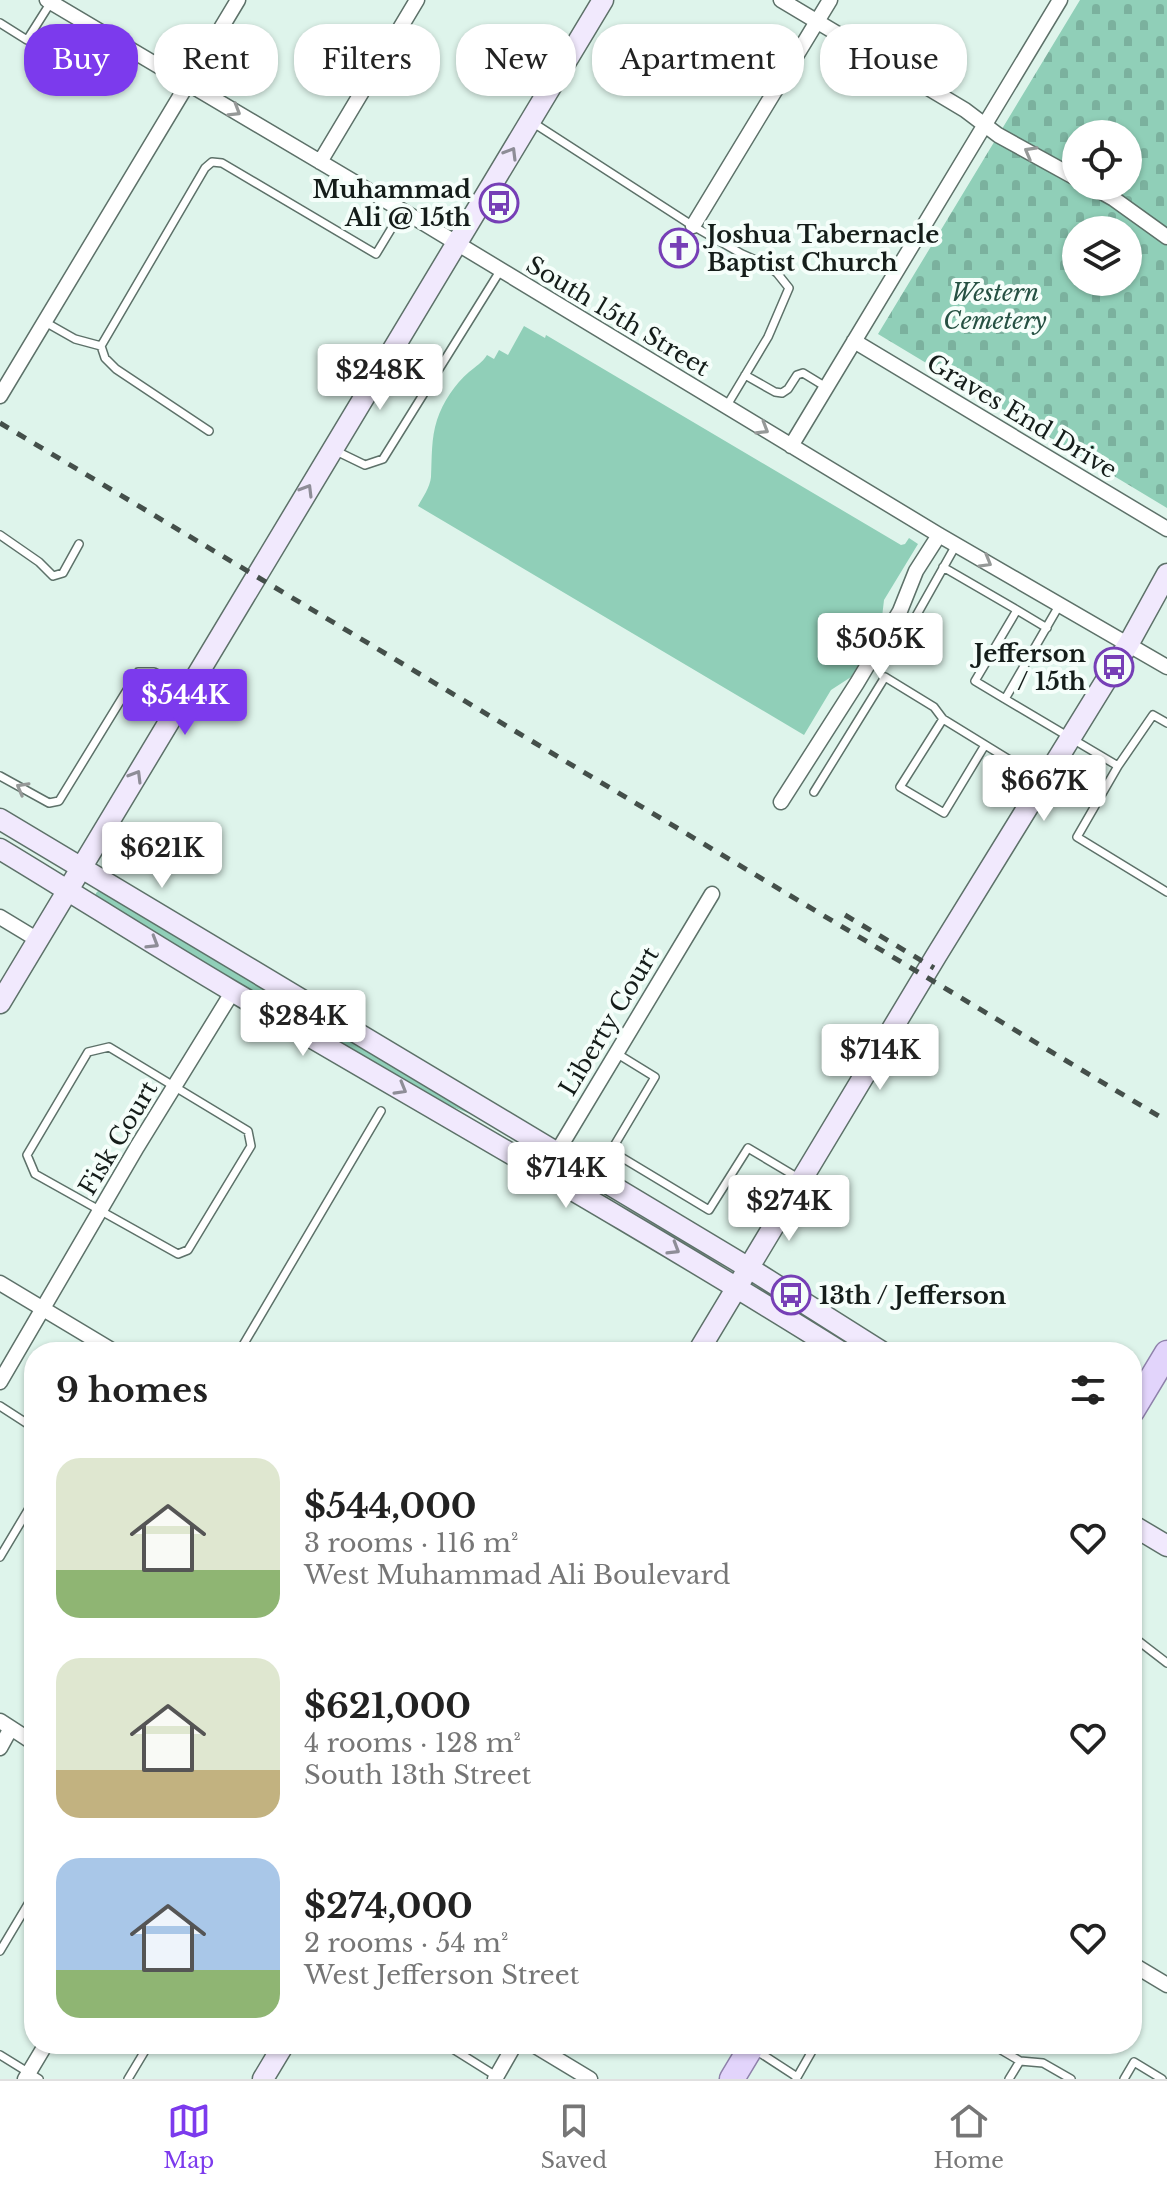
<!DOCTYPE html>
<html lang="en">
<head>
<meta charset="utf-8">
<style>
  :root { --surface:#fff; --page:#f6f6f6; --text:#222; --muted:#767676; --line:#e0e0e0; --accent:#7c3aed }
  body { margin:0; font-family:"Libre Baskerville",serif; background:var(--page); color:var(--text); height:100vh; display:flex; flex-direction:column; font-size:30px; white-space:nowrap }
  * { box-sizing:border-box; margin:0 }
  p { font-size:26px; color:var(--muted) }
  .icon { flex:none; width:44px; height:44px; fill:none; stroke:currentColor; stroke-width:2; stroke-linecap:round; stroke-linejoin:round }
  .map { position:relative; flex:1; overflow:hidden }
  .drawer { position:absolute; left:24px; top:1342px; width:1118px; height:712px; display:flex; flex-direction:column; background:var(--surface); border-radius:32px; box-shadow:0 2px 6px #0004 }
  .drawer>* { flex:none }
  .top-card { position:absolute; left:24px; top:24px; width:1120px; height:72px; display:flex; gap:16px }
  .controls { position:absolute; left:1062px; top:120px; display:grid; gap:16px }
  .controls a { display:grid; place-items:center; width:80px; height:80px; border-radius:50%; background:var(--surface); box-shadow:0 2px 6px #0004; font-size:40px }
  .price { position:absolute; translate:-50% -68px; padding:0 18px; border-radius:8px; background:#fff; color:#222; font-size:26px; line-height:52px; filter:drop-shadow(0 2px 4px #0008) }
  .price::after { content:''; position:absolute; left:50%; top:48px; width:24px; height:18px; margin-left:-12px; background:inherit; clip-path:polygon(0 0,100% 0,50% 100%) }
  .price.active { background:var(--accent); color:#fff }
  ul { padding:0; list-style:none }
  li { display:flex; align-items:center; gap:24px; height:200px; padding:0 32px }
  li span { display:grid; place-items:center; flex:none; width:224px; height:160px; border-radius:24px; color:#555 }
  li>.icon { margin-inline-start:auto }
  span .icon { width:96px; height:96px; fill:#fffc; stroke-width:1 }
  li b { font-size:34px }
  h2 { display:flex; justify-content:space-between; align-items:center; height:96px; padding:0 32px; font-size:34px }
  .pill { padding:0 28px; border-radius:32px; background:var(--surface); box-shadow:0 2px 6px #0004; font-size:28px; line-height:72px }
  .pill.active { background:var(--accent); color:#fff }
  .dock { display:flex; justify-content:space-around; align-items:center; height:112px; border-top:2px solid var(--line); background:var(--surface); font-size:22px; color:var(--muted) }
  .dock a { display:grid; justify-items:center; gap:4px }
  .dock .active { color:var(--accent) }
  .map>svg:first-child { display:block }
  .green { fill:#90cfb8 }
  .cemetery { fill:url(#cemetery-stones); fill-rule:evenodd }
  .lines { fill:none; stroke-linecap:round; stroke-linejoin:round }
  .lane-casing { stroke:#5d7169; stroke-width:10 }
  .street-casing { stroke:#5d7169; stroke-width:17 }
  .secondary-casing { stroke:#5d7169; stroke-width:23 }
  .primary-casing { stroke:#8e81aa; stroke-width:27 }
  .lane { stroke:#fff; stroke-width:7 }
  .street { stroke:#fff; stroke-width:14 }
  .secondary { stroke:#f1e9fd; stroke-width:20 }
  .primary { stroke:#e2d4fb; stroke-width:24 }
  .rail { stroke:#444f4a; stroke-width:5; stroke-dasharray:10 10; stroke-linecap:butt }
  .oneway { stroke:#969998 }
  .oneway2 { stroke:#8e8d97 }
  .labels { text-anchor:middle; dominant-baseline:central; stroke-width:8; stroke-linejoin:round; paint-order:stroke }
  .poi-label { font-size:24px; font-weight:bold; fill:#151d1a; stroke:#f5fefa; text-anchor:end }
  .park-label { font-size:24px; font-style:italic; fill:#265143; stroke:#f5fefa }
  .street-label { font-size:24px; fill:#151d1a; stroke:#f5fefa }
</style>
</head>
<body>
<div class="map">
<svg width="1167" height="2079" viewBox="0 0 1167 2079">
  <defs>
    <pattern id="cemetery-stones" width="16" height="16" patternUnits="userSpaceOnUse" patternTransform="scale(2)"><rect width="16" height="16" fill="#90cfb8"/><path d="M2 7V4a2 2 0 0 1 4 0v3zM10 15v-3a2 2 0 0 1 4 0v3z" fill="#7bb19e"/></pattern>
  </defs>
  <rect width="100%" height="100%" fill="#def4eb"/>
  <path class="green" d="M524,326L545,338L546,335L901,545L905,544L909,538L918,544L884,600L881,626L851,677L831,690L804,735L418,506C423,497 430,487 431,477C432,457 431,439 437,420C443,402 455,384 469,372C476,366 482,363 487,355L494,359L499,350L508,355Z
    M99,890L530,1148L473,1115L433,1099L97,898L95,897L96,893Z"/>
  <path class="cemetery" d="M1080,0H1167V508L878,334ZM1076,134H1128V186H1076ZM1076,230H1128V282H1076Z"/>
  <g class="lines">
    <defs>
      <path id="lane" d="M0,23L27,40L51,2
        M532,122L693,226L742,254L767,265L777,273L789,288L768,337L726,407
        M45,322L75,339L101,346
        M745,375L775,392L782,393L788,389L797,375L803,373L826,387
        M209,431L116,369L105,358L101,346L205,168L212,162L222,163L376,254L402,211
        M334,450L365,465L383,459L500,271
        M0,535L39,562L53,576L63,573L79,544
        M943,567L1017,610
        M1060,604L1005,699L1118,766L1153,715L1167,723
        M893,657L956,545
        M1005,699L975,681L1017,610L1047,628
        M943,719L900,787L944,813L985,745
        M1118,766L1077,837L1167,892
        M0,776L49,803L59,801L138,672H154L186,689
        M814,792L885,677L934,707L943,719L1042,780
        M109,1047L248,1131L251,1146L188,1250L178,1254L35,1174L27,1155L88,1052Z
        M616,1053L655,1077L611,1151L709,1210L748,1148L800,1179
        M706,1344L719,1352
        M239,1352L381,1111
        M0,1406L34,1428
        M0,1557L34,1500
        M1132,1636L1167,1663
        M0,1951L34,1894
        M445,2044L496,2076
        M733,2044L751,2047L797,2077
        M991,2044L1020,2061L1009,2079
        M0,2055L39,2079
        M1020,2061L1043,2063L1071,2079
        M128,2079L149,2044
        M796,2079L816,2044
        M1124,2079L1134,2062L1162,2079"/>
      <path id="street" d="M47,0L425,224L939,535L1167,667
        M781,0L965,110L998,135L1076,178
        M320,162L417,0
        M1091,186L1114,199L1167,237
        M693,226L830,0
        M854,341L1167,529
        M0,396L238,0
        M791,446L1060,0
        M781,802L857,683L900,611L916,571L939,535
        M0,917L38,940
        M545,1172L712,894
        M0,1283L115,1352
        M0,1382L137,1147L233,991
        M0,1721L34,1743
        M0,1748L11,1728
        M1132,1964L1167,1985
        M532,2044L590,2079
        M25,2079L46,2044
        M495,2079L515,2044"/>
      <path id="secondary" d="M0,819L749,1268L882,1352
        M0,849C78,896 154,945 232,991C436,1111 641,1227 841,1352
        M0,1003L603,0
        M698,1352L936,956L1129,643L1167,574
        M1132,1525L1167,1546
        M263,2079L284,2044"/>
      <path id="primary" d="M1132,1411L1167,1353
        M732,2079L753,2044"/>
    </defs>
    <use href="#lane" class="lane-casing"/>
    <use href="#street" class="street-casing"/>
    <use href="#secondary" class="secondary-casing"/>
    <use href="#primary" class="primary-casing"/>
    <use href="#lane" class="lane"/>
    <use href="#street" class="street"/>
    <use href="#secondary" class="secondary"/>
    <use href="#primary" class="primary"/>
    <path class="rail" d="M0,423L1167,1121
      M845,915L934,968"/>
  </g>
  <defs><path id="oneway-chevron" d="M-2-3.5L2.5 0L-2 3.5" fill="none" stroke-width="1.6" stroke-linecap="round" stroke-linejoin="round" transform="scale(2)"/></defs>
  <g class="oneway">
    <use href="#oneway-chevron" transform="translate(235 111) rotate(31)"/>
    <use href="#oneway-chevron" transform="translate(1030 152) rotate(-151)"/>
    <use href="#oneway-chevron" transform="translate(763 429) rotate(31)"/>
    <use href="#oneway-chevron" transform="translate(986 562) rotate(30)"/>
    <use href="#oneway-chevron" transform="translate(22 788) rotate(-151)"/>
  </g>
  <g class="oneway2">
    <use href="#oneway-chevron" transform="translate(511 153) rotate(-59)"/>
    <use href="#oneway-chevron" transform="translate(307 490) rotate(-59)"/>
    <use href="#oneway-chevron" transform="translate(136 776) rotate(-59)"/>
    <use href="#oneway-chevron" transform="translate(153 943) rotate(31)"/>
    <use href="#oneway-chevron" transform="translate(401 1089) rotate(30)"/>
    <use href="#oneway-chevron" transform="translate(674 1249) rotate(31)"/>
  </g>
  <defs>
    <symbol id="bus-ring" viewBox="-11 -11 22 22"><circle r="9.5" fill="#f5fefa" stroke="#763fb6" stroke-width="1.5"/><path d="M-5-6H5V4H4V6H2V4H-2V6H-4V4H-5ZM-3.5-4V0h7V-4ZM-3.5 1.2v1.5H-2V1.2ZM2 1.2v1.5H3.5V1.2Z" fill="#763fb6"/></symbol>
    <symbol id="church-ring" viewBox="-11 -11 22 22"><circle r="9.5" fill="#f5fefa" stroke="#763fb6" stroke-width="1.5"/><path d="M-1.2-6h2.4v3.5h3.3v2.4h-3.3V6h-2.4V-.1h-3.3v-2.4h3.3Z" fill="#763fb6"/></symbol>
  </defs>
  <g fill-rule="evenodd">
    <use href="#bus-ring" x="477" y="181" width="44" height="44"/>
    <use href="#church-ring" x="657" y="226" width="44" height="44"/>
    <use href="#bus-ring" x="1092" y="645" width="44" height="44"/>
    <use href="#bus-ring" x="769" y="1273" width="44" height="44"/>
  </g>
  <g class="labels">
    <g class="poi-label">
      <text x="471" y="189">Muhammad<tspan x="471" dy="28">Ali @ 15th</tspan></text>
      <text x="707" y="234" text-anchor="start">Joshua Tabernacle<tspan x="707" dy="28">Baptist Church</tspan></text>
      <text x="1086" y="653">Jefferson<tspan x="1086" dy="28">/ 15th</tspan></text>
      <text x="819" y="1295" text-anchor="start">13th / Jefferson</text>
    </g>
    <g class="park-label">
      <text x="995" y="292">Western<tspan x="995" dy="28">Cemetery</tspan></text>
    </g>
    <g class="street-label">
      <text transform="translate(618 316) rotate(31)">South 15th Street</text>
      <text transform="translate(1022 416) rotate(31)">Graves End Drive</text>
      <text transform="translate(609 1021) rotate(-59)">Liberty Court</text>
      <text transform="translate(118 1138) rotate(-59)">Fisk Court</text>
    </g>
  </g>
</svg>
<div class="controls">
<a><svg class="icon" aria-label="locate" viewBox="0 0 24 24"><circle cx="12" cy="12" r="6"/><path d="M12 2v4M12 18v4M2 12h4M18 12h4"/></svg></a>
<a><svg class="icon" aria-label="layers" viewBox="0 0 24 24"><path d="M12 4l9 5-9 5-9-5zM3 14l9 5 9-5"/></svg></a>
</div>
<b class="price" style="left:380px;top:412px">$248K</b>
<b class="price" style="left:880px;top:681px">$505K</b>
<b class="price active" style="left:185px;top:737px">$544K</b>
<b class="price" style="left:1044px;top:823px">$667K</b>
<b class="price" style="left:162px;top:890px">$621K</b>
<b class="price" style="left:303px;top:1058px">$284K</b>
<b class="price" style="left:880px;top:1092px">$714K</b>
<b class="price" style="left:566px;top:1210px">$714K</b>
<b class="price" style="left:789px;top:1243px">$274K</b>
<div class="top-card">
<a class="pill active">Buy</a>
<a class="pill">Rent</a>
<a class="pill">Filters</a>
<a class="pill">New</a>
<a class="pill">Apartment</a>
<a class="pill">House</a>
</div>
<section class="drawer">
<h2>9 homes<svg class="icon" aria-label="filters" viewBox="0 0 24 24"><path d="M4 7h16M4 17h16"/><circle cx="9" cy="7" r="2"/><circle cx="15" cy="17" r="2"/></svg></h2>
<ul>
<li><span style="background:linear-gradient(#dfe7d0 70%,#8fb573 0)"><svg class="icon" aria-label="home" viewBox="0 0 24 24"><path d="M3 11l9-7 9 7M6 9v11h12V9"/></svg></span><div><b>$544,000</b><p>3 rooms · 116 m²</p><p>West Muhammad Ali Boulevard</p></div><svg class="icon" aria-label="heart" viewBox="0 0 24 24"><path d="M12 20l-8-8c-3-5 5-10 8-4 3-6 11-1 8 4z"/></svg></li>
<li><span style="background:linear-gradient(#dfe7d0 70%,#c2b280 0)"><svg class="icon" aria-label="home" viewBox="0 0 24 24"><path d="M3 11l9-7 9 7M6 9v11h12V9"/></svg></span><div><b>$621,000</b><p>4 rooms · 128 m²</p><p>South 13th Street</p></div><svg class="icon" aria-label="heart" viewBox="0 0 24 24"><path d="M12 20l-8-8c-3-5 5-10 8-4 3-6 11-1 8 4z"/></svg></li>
<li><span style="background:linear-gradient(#a9c7e8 70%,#8fb573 0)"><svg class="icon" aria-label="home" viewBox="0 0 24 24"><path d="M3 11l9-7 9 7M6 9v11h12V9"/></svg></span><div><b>$274,000</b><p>2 rooms · 54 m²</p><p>West Jefferson Street</p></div><svg class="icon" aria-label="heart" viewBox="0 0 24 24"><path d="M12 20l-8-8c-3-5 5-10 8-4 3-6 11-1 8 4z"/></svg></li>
</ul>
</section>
</div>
<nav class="dock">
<a class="active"><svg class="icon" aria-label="map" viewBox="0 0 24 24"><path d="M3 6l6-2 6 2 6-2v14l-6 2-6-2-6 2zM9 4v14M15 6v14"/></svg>Map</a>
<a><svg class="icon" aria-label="saved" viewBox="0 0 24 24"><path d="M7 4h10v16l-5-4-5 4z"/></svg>Saved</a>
<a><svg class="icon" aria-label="home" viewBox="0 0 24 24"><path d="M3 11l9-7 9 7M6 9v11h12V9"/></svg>Home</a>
</nav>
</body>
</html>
